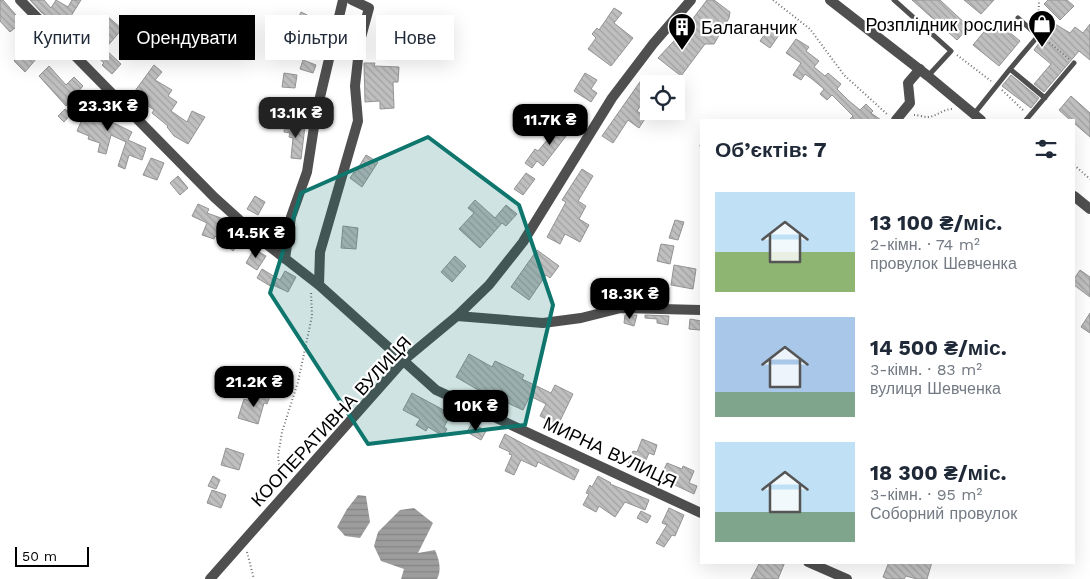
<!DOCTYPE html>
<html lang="uk">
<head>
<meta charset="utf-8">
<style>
  :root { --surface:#fff; --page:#f6f6f7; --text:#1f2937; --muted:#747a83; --accent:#000 }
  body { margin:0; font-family:"Work Sans",sans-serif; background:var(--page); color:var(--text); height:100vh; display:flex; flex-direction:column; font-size:19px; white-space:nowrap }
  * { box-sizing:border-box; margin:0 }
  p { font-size:16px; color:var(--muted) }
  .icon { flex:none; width:28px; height:28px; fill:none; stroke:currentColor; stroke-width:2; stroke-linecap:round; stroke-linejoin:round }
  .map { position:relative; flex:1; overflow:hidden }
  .details { position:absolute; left:700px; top:119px; width:375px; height:445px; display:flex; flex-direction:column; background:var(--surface); border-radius:0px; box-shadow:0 5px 20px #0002 }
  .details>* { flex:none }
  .hud { position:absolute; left:15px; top:15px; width:475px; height:45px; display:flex; gap:10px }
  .controls { position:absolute; left:640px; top:75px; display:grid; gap:10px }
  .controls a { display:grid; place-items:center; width:45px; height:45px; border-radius:0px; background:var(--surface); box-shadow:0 5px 20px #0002; font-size:25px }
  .scale { position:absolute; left:15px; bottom:12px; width:74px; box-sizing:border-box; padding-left:5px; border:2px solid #000; border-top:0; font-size:14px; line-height:18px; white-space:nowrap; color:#000; -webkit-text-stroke:4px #fff; paint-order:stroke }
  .price { position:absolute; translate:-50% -42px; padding:0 11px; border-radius:10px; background:var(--accent); color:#fff; font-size:16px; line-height:32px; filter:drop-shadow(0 1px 2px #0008) }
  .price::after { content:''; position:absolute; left:50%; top:30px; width:15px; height:11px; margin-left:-8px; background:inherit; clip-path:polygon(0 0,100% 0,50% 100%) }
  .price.active { background:#222; color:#fff }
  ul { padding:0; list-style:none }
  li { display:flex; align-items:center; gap:15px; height:125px; padding:0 15px }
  li span { display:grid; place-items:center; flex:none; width:140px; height:100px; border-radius:0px; color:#555 }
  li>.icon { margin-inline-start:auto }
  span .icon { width:60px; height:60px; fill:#fffc; stroke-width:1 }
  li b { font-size:21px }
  h2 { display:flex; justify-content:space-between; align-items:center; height:60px; padding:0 15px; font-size:21px }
  .pill { padding:0 18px; border-radius:0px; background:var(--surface); box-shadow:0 5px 20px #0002; font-size:18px; line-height:45px }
  .pill.active { background:var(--accent); color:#fff }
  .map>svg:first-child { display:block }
  .water { fill:url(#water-rules) }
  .building { fill:url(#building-back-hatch); stroke:#939393 }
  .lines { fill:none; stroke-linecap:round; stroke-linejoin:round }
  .path { stroke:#717171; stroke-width:2; stroke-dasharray:1 2.5; stroke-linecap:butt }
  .service { stroke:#4f4f4f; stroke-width:5 }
  .minor { stroke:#4f4f4f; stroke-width:10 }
  .tertiary { stroke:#4f4f4f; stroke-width:10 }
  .marked { fill:#0f766e; fill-opacity:0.2; stroke:#0f766e; stroke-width:4; stroke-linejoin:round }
  .labels { text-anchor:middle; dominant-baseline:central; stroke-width:4.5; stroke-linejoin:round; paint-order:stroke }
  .poi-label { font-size:18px; fill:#000; stroke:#fff; text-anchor:end }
  .street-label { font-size:18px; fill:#000; stroke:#fff }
</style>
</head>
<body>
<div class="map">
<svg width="1090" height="579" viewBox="0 0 1090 579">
  <defs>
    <pattern id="water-rules" width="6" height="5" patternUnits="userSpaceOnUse" patternTransform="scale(1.25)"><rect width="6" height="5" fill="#9d9d9d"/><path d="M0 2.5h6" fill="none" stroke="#858585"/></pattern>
    <pattern id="building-back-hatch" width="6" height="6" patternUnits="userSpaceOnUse" patternTransform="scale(1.25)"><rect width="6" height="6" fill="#bfbfbf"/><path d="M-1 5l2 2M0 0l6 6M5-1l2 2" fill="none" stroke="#a2a2a2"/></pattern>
  </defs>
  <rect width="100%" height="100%" fill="#fff"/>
  <path class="water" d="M358,495L366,496L370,522L360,538L345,536L337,527L347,509Z
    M414,508L433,523L418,553L435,550C439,559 442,570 437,579H401L404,569L381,561L374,546L378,532L400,510Z"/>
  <path class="building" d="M0,0H3L22,22L10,32L0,21Z
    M30,0H44L51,8L56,0L68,7L72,0H81L71,16L79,23L77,25L89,36L106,15L122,29L105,49L121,64L112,74L102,65L104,63L71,33L70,34L59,25L60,24L42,13Z
    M707,0H714L730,12L729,18L714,44H705L681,76L658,58L685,29Z
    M912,0H940L969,27L957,40Z
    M964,0H994L981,14Z
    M1048,0H1067L1074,6L1060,20L1044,4Z
    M614,8L622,13L614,23L633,38L611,66L588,49L596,38L592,34L597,28L599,30Z
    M301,12L313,18L307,30L296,24Z
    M993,21H996L1020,41L999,66L973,45Z
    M1055,24L1070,33L1075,27L1083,33L1090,24V60L1079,51L1044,92L1034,84L1051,64L1034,50L1042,39L1044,41Z
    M771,25L781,32L770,48L760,41Z
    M389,34L412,35V49L388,48Z
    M36,35L48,45L25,72L14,61Z
    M796,39L809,47L806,51L819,61L814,67L825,76L828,73L841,84L837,89L848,100L860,110L866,104L873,111L871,113L881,120H849L853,116L832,95L827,100L820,94L824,89L812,79L805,74L801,80L793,75L801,63L786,53Z
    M303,60L316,65L313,73L300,69Z
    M364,63H375L374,66L399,67L398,82H393L394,108L380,109V101L365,102Z
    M154,65L162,72L155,80L172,90L168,96L177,102L171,111L187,122L192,111L205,117L188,144L174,136L167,127L168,126L152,113L154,110L132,95Z
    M49,66L66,85L74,77L83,86L66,106L39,76Z
    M284,73L297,75L295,88L282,87Z
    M585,73L597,80L591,89L597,93L591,102L574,91Z
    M1011,75L1039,98L1031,108L1002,86Z
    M642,79L649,84V92L637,111L646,117L639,128L628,120L613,143L602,136Z
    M1071,96L1090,113V137L1074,123V120H1070L1059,110Z
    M95,97L114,117L110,121L132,132L128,140L146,148L142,160L129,155L125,169L118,166L126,142L111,135L106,154L98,152L100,143L88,139L89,136L77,131L90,101Z
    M292,100L304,101L302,110L291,108Z
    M65,109L71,114L64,122L58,116Z
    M564,120L573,127L543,166L537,161L532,168L525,163L535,149L538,151Z
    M285,124L305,126L301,159L291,158L293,138L289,137L290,133L284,132Z
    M366,155L378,162L362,187L350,178L354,172L355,173Z
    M151,158L164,163L157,180L143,175Z
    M582,169L593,176L578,201L586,206L579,219L589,225L580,242L565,234L560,244L547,237L566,202L562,200Z
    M526,173L535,179L523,195L514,189Z
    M178,176L188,188L180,195L170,183Z
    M255,196L265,202L258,215L247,209Z
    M475,200L495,218L506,205L517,214L506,226L502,223L480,248L459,229L474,213L468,208Z
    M198,204L209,209L207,213L221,218L244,238L233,251L215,236L214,239L202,235L207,223L192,216Z
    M675,220L684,222L678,240L669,238Z
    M343,226L358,228L356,249L341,248Z
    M661,244L674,246L670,264L657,261Z
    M254,249L266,256L257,270L246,263Z
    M537,250L559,266L550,278L546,275L529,300L511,287Z
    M455,256L466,266L452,282L441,272Z
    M674,265L696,269L693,289L671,285Z
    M262,269L280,280L285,271L296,277L288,292L273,285L272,287L257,278Z
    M1080,270L1090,277V297L1074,285V279Z
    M1090,313V333L1081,327Z
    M625,315H637L634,326L624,323Z
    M645,315L669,316L668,325L657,323V319L645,318Z
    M690,319L701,321L700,330L689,329Z
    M469,354L492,367L495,361L524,375L522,379L551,393L555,385L573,394L558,425L540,416L546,404L530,396L523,410L490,395L488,399L478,394L480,391L456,377Z
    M255,391L270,396L267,404L264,403L258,424L238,418L244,399L251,401Z
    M412,393L451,414L444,427L447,429L443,436L428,427L426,431L416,425L420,419L403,410Z
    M472,423L486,431L481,440L467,432Z
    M505,434L531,448L579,470L574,480L538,462L536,467L521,460L514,475L505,471L512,455L509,454L510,452L499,447Z
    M642,439L657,445L654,455L649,453L642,469L628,464L633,451L637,452Z
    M226,448L244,454L239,470L221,465Z
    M667,463L682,469L683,466L694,471L689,483L697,486L694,494L660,478Z
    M213,476L220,480L216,489L208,486Z
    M598,476L611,483L610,484L649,500L645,510L625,502L615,517L599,506L596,512L583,505L589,494L586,493L590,485L592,487Z
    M212,490L226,495L221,508L207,503Z
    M669,508L684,515L675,536L672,535L664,547L656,543L667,525L662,523Z
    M641,511L651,516L647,523L637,518Z
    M760,562H785L778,579H751Z
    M889,562H932L927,579H917L906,576L904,579H888L883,577Z"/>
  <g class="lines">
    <path class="path" d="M773,0L810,29L844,75L888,115
      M1038,28L1039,0
      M1044,38L1069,59
      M957,55L991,81
      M1002,90L1024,111
      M914,115C918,115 923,117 927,117C936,117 943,109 952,109
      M700,145L701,146
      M1074,165L1090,179
      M286,480L280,472L278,456L282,432L298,382L312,316L311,291
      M247,552L254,579"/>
    <path class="service" d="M894,0L951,51L928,76
      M1010,69L1038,36L1018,18
      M974,114L1010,69L1045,98
      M1026,120L1074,63"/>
    <path class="minor" d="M20,0L214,197L265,243L319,285L436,390L701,513
      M896,120L910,103L908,83L920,69
      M285,259L291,217L307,172L316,114L343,0
      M319,285L320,252L358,121L355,86L360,41L369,8L352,0
      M457,316L543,323L581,318L621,308L701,310
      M808,562L847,579
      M210,579L404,360L457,316L489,285L523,242L612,98L653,44L691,0"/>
    <path class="tertiary" d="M830,0L928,76L981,120
      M1074,196L1090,209"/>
  </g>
  <path class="marked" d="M428,137L519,205L553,305L525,425L368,444L270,293L301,193Z"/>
  <defs>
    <symbol id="shop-pin" viewBox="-11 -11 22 30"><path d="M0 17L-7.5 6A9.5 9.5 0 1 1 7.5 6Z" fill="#000" stroke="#fff"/><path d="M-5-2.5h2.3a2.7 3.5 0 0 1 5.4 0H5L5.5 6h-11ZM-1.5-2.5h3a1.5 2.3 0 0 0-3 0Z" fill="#fff"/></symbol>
    <symbol id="building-pin" viewBox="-11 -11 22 30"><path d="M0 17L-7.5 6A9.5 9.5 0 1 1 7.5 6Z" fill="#000" stroke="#fff"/><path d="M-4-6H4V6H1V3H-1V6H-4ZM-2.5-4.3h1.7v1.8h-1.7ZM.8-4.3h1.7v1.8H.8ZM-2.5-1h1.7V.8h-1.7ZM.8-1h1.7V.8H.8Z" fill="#fff"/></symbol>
  </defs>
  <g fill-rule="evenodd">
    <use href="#shop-pin" x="1026" y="8" width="32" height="43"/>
    <use href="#building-pin" x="666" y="11" width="32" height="43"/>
  </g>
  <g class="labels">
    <g class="poi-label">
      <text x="1023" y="24">Розплідник рослин</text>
      <text x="701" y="27" text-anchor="start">Балаганчик</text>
    </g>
    <g class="street-label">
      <text transform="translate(331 421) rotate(-47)">КООПЕРАТИВНА ВУЛИЦЯ</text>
      <text transform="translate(610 452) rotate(25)">МИРНА ВУЛИЦЯ</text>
    </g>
  </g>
</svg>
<div class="controls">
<a><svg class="icon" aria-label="locate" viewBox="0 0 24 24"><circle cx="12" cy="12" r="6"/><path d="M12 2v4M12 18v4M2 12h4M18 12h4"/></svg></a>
</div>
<div class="scale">50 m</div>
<b class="price" style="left:108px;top:132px">23.3K ₴</b>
<b class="price active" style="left:296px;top:139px">13.1K ₴</b>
<b class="price" style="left:550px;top:146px">11.7K ₴</b>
<b class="price" style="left:256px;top:259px">14.5K ₴</b>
<b class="price" style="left:630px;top:320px">18.3K ₴</b>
<b class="price" style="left:254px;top:408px">21.2K ₴</b>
<b class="price" style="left:476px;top:432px">10K ₴</b>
<div class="hud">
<a class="pill">Купити</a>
<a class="pill active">Орендувати</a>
<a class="pill">Фільтри</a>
<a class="pill">Нове</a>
</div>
<section class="details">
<h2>Об’єктів: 7<svg class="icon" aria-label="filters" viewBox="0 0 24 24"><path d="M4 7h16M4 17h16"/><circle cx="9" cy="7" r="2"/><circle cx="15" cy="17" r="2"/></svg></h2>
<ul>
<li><span style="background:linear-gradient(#bfe0f5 60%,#8fb573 0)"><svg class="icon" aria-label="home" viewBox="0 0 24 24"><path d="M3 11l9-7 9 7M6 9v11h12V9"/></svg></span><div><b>13 100 ₴/міс.</b><p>2-кімн. · 74 m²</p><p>провулок Шевченка</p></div></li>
<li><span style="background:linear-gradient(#a9c7e8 75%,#7fa58c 0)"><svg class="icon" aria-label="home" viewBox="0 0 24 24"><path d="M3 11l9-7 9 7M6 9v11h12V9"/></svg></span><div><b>14 500 ₴/міс.</b><p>3-кімн. · 83 m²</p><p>вулиця Шевченка</p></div></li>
<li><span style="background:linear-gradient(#bfe0f5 70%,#7fa58c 0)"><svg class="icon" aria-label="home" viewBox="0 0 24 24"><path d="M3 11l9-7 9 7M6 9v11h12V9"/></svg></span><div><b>18 300 ₴/міс.</b><p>3-кімн. · 95 m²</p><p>Соборний провулок</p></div></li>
</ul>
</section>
</div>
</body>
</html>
